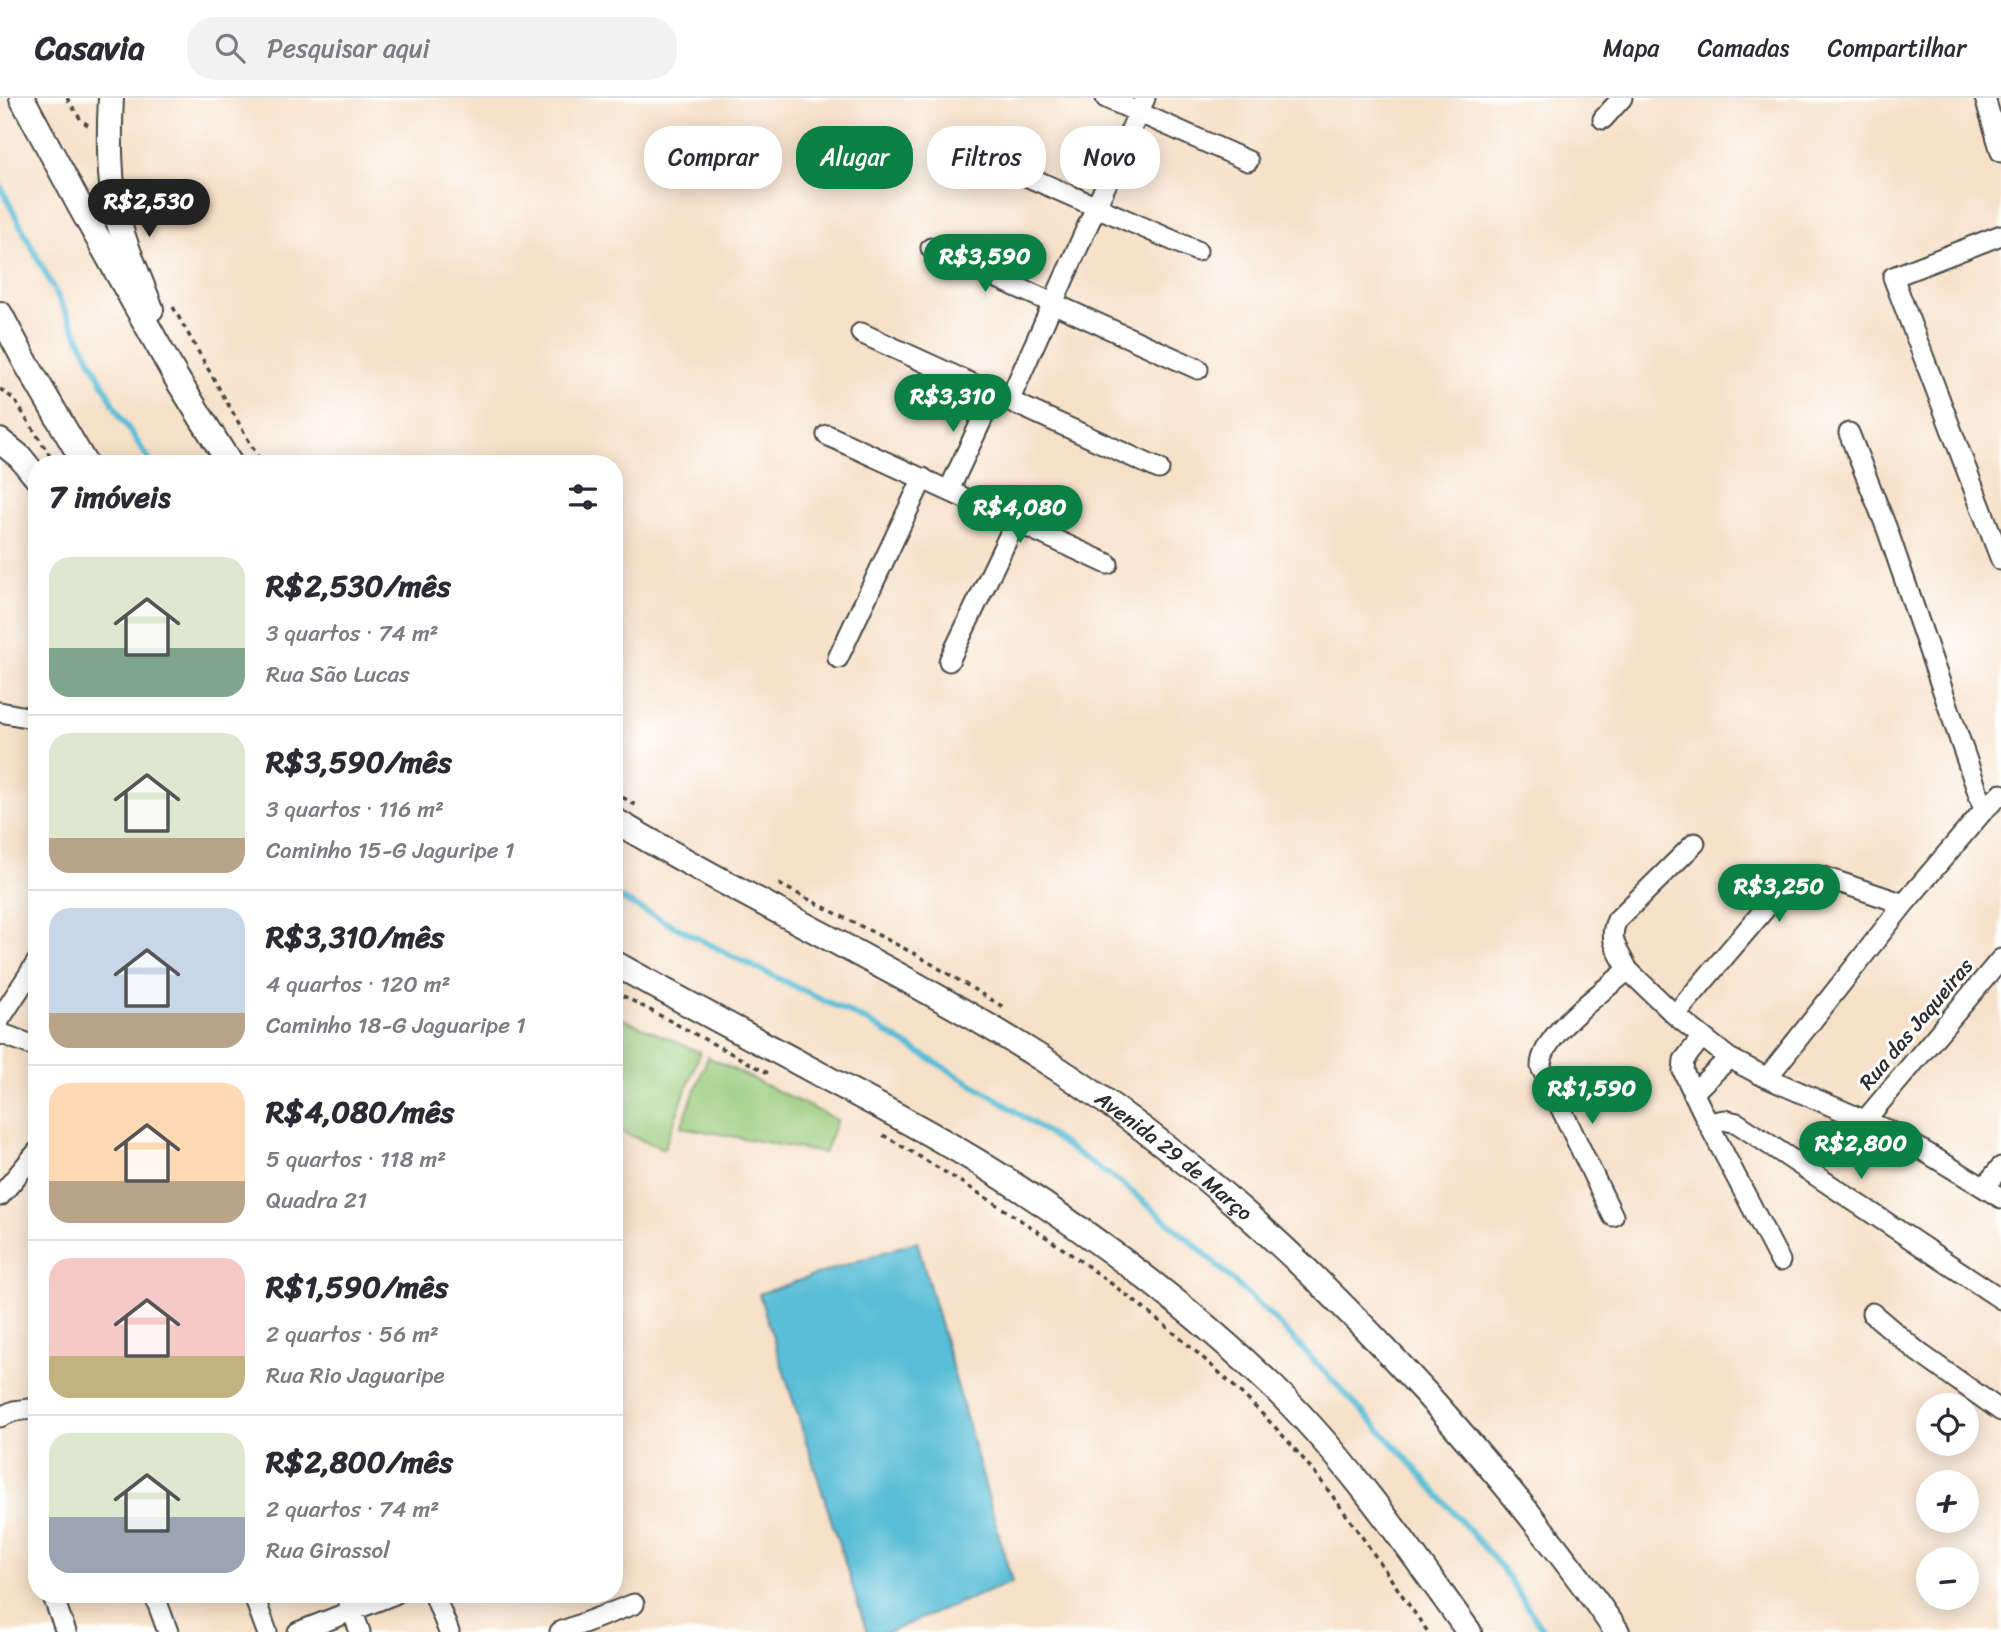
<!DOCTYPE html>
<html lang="pt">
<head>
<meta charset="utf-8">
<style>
  :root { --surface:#fff; --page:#f2f2f3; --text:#2b2b33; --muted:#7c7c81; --line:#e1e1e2; --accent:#0b8043 }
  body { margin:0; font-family:Sriracha,sans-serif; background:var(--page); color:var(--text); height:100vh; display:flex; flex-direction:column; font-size:26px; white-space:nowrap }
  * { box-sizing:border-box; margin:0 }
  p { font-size:23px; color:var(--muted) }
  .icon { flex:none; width:38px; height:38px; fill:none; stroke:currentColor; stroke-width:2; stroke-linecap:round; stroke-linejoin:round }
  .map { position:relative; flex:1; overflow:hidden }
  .drawer { position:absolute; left:28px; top:357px; width:595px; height:1148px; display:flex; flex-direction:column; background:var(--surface); border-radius:28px; box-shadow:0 4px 18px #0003 }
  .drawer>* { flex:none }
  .guide { position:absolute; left:644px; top:28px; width:665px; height:63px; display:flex; gap:14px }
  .controls { position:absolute; left:1916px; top:1295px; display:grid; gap:14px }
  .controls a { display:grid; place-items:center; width:63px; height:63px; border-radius:50%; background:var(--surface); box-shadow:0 4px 18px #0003; font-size:35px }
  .price { position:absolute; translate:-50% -60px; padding:0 16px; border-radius:24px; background:var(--accent); color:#fff; font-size:23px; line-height:46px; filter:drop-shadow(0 2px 4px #0008) }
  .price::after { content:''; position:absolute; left:50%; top:42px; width:21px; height:16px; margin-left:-10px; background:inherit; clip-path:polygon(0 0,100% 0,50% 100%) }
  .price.current { background:#222; color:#fff }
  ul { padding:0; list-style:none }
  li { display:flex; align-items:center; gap:21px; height:175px; padding:0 21px }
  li+li { border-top:2px solid var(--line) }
  li span { display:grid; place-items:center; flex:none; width:196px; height:140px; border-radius:21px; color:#555 }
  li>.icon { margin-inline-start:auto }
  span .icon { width:84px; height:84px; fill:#fffc; stroke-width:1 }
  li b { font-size:30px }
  h2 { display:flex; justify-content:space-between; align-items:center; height:84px; padding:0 21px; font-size:30px }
  .pill { padding:0 24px; border-radius:28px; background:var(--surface); box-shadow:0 4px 18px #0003; font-size:24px; line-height:63px }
  .pill.current { background:var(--accent); color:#fff }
  header { display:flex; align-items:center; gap:42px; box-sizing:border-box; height:98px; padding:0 35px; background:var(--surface); border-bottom:2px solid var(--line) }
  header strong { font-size:33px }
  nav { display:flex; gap:38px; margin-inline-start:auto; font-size:24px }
  .search { width:490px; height:63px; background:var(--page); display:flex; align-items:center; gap:18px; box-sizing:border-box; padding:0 24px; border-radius:28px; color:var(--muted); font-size:26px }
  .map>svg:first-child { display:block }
  .green { fill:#9acb7b; stroke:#627b53; stroke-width:2 }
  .water { fill:#58bdd6; stroke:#427480; stroke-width:2 }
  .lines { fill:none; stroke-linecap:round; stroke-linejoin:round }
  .stream { stroke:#58bdd6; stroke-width:6 }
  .minor-casing { stroke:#494642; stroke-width:23 }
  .major-casing { stroke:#494642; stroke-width:28 }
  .path { stroke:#494642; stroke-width:3.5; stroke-dasharray:5 5; stroke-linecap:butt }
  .minor { stroke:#fff; stroke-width:19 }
  .major { stroke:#fff; stroke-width:24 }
  .labels { text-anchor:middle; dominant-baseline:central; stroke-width:6; stroke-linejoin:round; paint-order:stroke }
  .street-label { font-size:21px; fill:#2b2b2b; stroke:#fff }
</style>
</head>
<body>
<header>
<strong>Casavia</strong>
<div class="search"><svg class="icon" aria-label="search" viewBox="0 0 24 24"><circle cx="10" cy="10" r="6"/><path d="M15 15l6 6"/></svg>Pesquisar aqui</div>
<nav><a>Mapa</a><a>Camadas</a><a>Compartilhar</a></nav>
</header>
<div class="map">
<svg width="2001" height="1534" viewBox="0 0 2001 1534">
  <rect width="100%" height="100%" fill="#fff"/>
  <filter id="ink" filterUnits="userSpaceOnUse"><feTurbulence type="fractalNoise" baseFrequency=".0143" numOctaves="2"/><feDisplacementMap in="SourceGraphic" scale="14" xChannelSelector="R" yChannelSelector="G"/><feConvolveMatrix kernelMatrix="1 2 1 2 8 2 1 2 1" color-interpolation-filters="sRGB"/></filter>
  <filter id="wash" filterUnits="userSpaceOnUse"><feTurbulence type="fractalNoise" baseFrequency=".00686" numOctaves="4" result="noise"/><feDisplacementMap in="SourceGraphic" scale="28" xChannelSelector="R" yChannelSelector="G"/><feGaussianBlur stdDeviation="1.57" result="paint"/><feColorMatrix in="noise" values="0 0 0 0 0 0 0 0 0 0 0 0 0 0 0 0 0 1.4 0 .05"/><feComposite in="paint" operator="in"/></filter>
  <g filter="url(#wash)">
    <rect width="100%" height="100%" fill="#f6e0c7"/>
    <path class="green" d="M614,917L700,954L664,1051L614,1031Z
      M708,959L837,1022L824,1055L681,1029Z"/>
    <path class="water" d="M917,1143L1012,1484L888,1534H867L759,1196Z"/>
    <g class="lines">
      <path class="stream" d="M0,88L120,318L152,366
        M614,797L734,859L867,923L1000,1003L1125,1088L1194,1146L1272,1219L1401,1354L1501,1469L1544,1534"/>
    </g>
  </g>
  <g filter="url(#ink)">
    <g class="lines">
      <defs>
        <path id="minor" d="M1106,0L1248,63
          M1985,0L2001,54
          M1603,21L1622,0
          M969,53L1197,153
          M2001,137L1893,179L2001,462
          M931,150L1198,271
          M861,235L1159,371
          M1009,303L1145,0
          M1849,335L1887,431L1984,712
          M827,337L1108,466
          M949,392L994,296
          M838,560L923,380
          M949,563L1016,423
          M0,614L37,621
          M1628,872C1619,853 1607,842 1617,822L1695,745
          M1675,917L1782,791C1796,779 1806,776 1824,779L1904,806
          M0,921L37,864
          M0,935L37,949
          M1702,939L1684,962L1683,973L1708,1025L1780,1163
          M1767,980L1904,806L1984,712L2001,696
          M1693,995L1729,960
          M1866,1021L2001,861
          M1708,1025L1724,1022L1737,1025L2001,1201
          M1985,1088L2001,1069
          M0,1098L37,1054
          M1613,1118L1541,969C1540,937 1604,893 1628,872L1675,917L1729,960L1767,980L1894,1035L2001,1100
          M1872,1215L1918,1254L2001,1313
          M0,1319L14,1313L37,1310
          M52,1496L66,1534
          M154,1496L168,1534
          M253,1496L267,1534
          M346,1496L360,1534
          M434,1496L449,1534
          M298,1534L395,1496
          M560,1534L634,1506"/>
        <g id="major">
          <path d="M22,0L81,110L177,281L230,366"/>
          <path d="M111,0C109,35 109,74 115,109C122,144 139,178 151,211"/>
          <path d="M0,216L26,265L85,366"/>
          <path d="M0,343L20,359L37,380"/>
          <path id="s1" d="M614,722C755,806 905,874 1044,962C1186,1052 1311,1169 1424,1293C1493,1370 1559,1449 1617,1534"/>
          <path d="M614,865C675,899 737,932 799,965C859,998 920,1028 978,1064C1083,1129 1183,1203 1272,1288C1345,1358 1410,1452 1469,1534"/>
        </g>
      </defs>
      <use href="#minor" class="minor-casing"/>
      <use href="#major" class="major-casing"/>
      <path class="path" d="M67,0L81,22L88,27
        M173,209L262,366
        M0,291L14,301L52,361
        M614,694L637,708
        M779,786L915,856L1005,910
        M614,893L768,975
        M883,1037C1021,1118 1157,1207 1269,1323C1330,1385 1377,1463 1428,1534"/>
      <use href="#minor" class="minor"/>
      <use href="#major" class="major"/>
    </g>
  </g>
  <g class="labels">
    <g class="street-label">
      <text transform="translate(1916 926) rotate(-50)">Rua das Jaqueiras</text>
      <text stroke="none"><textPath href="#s1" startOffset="654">Avenida 29 de Março</textPath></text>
    </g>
  </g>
</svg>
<div class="controls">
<a><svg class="icon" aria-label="locate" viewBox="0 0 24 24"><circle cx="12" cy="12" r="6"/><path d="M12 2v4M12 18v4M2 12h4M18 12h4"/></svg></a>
<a>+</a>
<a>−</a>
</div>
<b class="price current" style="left:149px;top:141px">R$2,530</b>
<b class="price" style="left:985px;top:196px">R$3,590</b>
<b class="price" style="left:953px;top:336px">R$3,310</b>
<b class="price" style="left:1020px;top:447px">R$4,080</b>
<b class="price" style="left:1779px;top:826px">R$3,250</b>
<b class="price" style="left:1592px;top:1028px">R$1,590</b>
<b class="price" style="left:1861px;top:1083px">R$2,800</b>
<div class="guide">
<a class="pill">Comprar</a>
<a class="pill current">Alugar</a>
<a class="pill">Filtros</a>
<a class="pill">Novo</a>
</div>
<section class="drawer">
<h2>7 imóveis<svg class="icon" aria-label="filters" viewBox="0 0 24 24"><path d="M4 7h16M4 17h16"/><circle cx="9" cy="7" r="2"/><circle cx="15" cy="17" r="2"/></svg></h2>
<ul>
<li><span style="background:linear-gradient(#dfe7d0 65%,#7fa58c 0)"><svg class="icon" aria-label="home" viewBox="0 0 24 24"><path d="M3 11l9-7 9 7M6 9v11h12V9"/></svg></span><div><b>R$2,530/mês</b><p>3 quartos · 74 m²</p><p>Rua São Lucas</p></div></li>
<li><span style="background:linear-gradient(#dfe7d0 75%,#b9a48a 0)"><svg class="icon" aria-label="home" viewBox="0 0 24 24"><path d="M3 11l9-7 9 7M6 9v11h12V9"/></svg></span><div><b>R$3,590/mês</b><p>3 quartos · 116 m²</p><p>Caminho 15-G Jaguripe 1</p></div></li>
<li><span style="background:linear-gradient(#c9d6e8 75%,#b9a48a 0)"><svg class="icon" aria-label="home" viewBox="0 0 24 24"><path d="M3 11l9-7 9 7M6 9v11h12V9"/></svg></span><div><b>R$3,310/mês</b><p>4 quartos · 120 m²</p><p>Caminho 18-G Jaguaripe 1</p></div></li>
<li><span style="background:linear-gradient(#ffd9b3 70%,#b9a48a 0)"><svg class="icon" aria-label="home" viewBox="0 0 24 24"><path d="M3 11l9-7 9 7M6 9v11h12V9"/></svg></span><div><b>R$4,080/mês</b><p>5 quartos · 118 m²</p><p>Quadra 21</p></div></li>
<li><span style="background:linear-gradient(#f6c9c9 70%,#c2b280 0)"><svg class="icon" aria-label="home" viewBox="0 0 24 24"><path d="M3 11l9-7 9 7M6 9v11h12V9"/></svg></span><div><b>R$1,590/mês</b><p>2 quartos · 56 m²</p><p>Rua Rio Jaguaripe</p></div></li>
<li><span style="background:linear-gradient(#dfe7d0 60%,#9aa5b1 0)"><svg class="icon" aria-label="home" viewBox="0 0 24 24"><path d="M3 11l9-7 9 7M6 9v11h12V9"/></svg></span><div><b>R$2,800/mês</b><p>2 quartos · 74 m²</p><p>Rua Girassol</p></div></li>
</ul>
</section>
</div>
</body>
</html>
